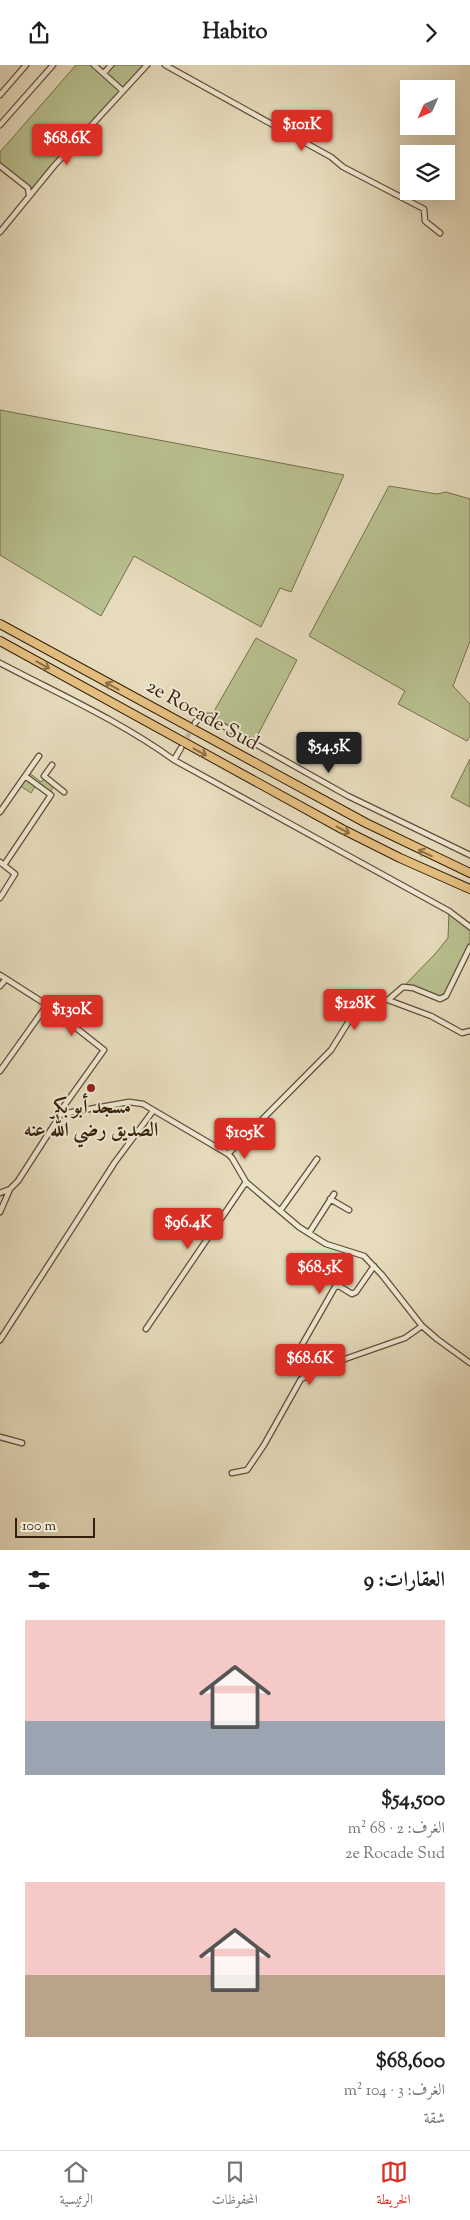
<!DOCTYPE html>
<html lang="ar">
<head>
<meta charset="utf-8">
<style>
  :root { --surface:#fff; --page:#f6f6f6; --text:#202124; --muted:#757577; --line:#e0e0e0; --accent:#d93025 }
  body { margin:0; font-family:"Sorts Mill Goudy",Amiri,serif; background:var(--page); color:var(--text); direction:rtl; height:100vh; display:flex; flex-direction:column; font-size:19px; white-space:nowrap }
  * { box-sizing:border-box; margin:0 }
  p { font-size:16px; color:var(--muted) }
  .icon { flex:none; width:28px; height:28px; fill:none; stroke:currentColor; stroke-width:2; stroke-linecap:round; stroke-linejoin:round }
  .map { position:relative; height:1485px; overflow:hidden; direction:ltr }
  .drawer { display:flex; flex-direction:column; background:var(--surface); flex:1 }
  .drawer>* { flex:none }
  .needle { width:32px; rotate:225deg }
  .buttons { position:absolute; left:400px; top:15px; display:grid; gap:10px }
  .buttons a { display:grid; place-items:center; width:55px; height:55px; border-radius:0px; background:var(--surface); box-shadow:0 5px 20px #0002; font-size:25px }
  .scale { position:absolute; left:15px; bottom:12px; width:80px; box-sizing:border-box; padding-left:5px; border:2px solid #341f0c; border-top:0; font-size:14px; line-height:18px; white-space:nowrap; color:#341f0c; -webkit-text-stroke:4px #efe8d3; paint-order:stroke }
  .price { position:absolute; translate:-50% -42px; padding:0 11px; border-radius:5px; background:var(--accent); color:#fff; font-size:16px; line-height:32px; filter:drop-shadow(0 1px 2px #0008) }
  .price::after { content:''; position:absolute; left:50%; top:30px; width:15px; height:11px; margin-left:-8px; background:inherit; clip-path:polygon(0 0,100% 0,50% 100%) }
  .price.on { background:#222; color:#fff }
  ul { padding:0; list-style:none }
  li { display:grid; align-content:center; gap:10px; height:265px; padding:0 25px }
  li span { display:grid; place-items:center; height:155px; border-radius:0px; color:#555 }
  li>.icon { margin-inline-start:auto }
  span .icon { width:90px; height:90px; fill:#fffc; stroke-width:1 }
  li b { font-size:21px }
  h2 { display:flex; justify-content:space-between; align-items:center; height:60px; padding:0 25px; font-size:21px }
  header { display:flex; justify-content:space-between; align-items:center; height:65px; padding:0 25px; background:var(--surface); font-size:22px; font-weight:700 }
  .tab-bar { display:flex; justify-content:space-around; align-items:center; height:70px; border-top:1px solid var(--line); background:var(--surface); font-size:14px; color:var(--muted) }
  .tab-bar a { display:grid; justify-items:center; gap:2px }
  .tab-bar .on { color:var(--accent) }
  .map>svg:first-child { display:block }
  .green { fill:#b8bf8e; stroke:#766f4d }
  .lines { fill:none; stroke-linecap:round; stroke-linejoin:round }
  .minor-tunnel { stroke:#c2b599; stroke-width:4.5; stroke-dasharray:4.5 2; stroke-linecap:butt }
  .minor-casing { stroke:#604e38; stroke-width:7 }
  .motorway-casing { stroke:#341f0c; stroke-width:10 }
  .minor { stroke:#efe8d3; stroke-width:4.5 }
  .motorway { stroke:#e3be7e; stroke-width:8 }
  .oneway { stroke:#8c6e45 }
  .poi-dot { fill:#8f2418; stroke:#efe8d3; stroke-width:2 }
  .labels { text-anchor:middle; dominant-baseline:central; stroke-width:4; stroke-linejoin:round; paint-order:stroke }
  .street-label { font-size:20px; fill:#341f0c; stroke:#efe8d3 }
  .poi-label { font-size:20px; font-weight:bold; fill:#341f0c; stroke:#efe8d3 }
</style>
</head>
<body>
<header><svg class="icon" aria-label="forward" viewBox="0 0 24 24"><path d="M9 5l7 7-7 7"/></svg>Habito<svg class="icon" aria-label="share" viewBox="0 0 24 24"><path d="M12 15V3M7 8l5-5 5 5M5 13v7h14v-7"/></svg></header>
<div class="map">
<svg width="470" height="1485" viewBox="0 0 470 1485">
  <rect width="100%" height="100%" fill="#e6dbbc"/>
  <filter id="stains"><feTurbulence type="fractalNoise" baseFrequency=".004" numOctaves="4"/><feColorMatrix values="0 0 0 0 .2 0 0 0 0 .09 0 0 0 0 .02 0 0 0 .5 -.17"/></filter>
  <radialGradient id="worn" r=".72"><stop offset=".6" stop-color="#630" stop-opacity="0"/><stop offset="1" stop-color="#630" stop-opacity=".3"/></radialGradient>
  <path class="green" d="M76,0H93L120,27L29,130L28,123L0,101V87Z
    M113,0H146L124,23L106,8Z
    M0,345L344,410L291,527L280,523L261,562L134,491L101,551L0,490Z
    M389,421L437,429L446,427L470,434V576L453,621L470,639V671L467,676L398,639L405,626L309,571Z
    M256,573L297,595L254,677L209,653H199L196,648H213Z
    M470,694V742L451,732Z
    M28,707L41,717L45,713L55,720L49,728L36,720L31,728L19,720Z
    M449,846L470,862V882L446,931L440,934L403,922L435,889L448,873Z"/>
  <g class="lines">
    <path class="minor-tunnel" d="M184,678L195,658"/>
    <defs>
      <path id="minor" d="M94,0L123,26
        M165,0L331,92L343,102L424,144L425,156L440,168
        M104,8L111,0
        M0,30L26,0
        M0,60L53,0
        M0,101L28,123L29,130
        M0,167L54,101L147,0
        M0,598C59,629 120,656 174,695L449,846L470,862
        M195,658L199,653H209L348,731L470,790
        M174,695L181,683
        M52,700L44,711L64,727
        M25,711L39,691
        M0,747L25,711L51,730L4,800
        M0,797L15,809L0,833
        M0,910L47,940L104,985L64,1041L61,1049
        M0,921L6,914
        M388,935L431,951L462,968L470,966
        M0,1006L47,940
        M228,1089L331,985L364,932L388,935L403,922L413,923L440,934L446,931L470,882
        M0,1128L10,1124L18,1116L61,1049L129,1037L143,1039L228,1089L232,1093L246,1117L299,1162L326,1179L364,1191L382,1210L422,1261L437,1274L470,1298
        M330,1134L349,1145
        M280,1146L317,1094
        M0,1147L10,1124
        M309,1168L334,1129
        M146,1264L246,1117
        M0,1275L115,1097L153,1046
        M294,1294L335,1222L339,1221L352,1229L356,1227L374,1201
        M0,1372L22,1378
        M232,1408L247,1405L264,1380L301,1314L345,1294L405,1273L422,1261"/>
      <path id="motorway" d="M0,559L366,758L470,808
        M0,576L342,764L400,793L470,824"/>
    </defs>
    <use href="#minor" class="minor-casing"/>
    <use href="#motorway" class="motorway-casing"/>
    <use href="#minor" class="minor"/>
    <use href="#motorway" class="motorway"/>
  </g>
  <defs><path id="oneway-shaft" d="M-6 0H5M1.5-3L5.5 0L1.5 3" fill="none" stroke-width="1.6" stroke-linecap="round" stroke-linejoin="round" transform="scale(1.25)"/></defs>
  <g class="oneway">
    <use href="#oneway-shaft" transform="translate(43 600) rotate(29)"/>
    <use href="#oneway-shaft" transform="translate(112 621) rotate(-151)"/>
    <use href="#oneway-shaft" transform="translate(200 687) rotate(29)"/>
    <use href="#oneway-shaft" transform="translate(343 765) rotate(28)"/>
    <use href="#oneway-shaft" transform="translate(425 788) rotate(-155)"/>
  </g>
  <circle class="poi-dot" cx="91" cy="1023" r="5"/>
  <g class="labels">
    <g class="street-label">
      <text transform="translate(202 651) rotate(29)">2e Rocade Sud</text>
    </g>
    <g class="poi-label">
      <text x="91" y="1043">مسجد أبو بكر<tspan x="91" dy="23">الصديق رضي الله عنه</tspan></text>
    </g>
  </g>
  <rect width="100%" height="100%" filter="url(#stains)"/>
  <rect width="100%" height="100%" fill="url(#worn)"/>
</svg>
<div class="buttons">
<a><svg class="needle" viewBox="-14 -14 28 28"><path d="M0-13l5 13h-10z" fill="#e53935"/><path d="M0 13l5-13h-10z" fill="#757577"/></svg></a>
<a><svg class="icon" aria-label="layers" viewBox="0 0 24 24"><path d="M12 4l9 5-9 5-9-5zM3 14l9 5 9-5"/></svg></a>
</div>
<div class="scale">100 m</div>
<b class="price" style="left:302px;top:87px">$101K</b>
<b class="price" style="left:67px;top:101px">$68.6K</b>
<b class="price on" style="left:329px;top:709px">$54.5K</b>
<b class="price" style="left:355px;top:966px">$128K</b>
<b class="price" style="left:72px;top:972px">$130K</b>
<b class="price" style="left:245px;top:1095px">$105K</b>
<b class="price" style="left:188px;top:1185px">$96.4K</b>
<b class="price" style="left:320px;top:1230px">$68.5K</b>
<b class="price" style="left:310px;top:1321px">$68.6K</b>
</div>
<section class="drawer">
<h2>العقارات: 9<svg class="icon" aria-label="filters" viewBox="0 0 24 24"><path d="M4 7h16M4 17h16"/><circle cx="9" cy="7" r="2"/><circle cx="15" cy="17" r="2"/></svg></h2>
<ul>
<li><span style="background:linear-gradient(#f6c9c9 65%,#9aa5b1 0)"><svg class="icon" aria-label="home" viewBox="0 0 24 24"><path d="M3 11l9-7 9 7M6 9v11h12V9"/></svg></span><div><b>$54,500</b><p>الغرف: 2 · 68 m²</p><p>2e Rocade Sud</p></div></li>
<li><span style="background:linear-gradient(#f6c9c9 60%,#b9a48a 0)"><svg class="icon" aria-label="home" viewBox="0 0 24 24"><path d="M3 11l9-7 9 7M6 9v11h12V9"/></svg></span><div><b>$68,600</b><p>الغرف: 3 · 104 m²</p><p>شقة</p></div></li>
</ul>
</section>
<nav class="tab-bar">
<a class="on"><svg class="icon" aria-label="map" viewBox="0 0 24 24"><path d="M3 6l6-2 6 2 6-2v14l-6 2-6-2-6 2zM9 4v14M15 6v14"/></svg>الخريطة</a>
<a><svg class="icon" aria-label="saved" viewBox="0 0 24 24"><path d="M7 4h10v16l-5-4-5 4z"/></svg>المحفوظات</a>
<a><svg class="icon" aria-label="home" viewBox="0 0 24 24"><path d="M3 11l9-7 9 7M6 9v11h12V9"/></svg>الرئيسية</a>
</nav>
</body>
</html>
